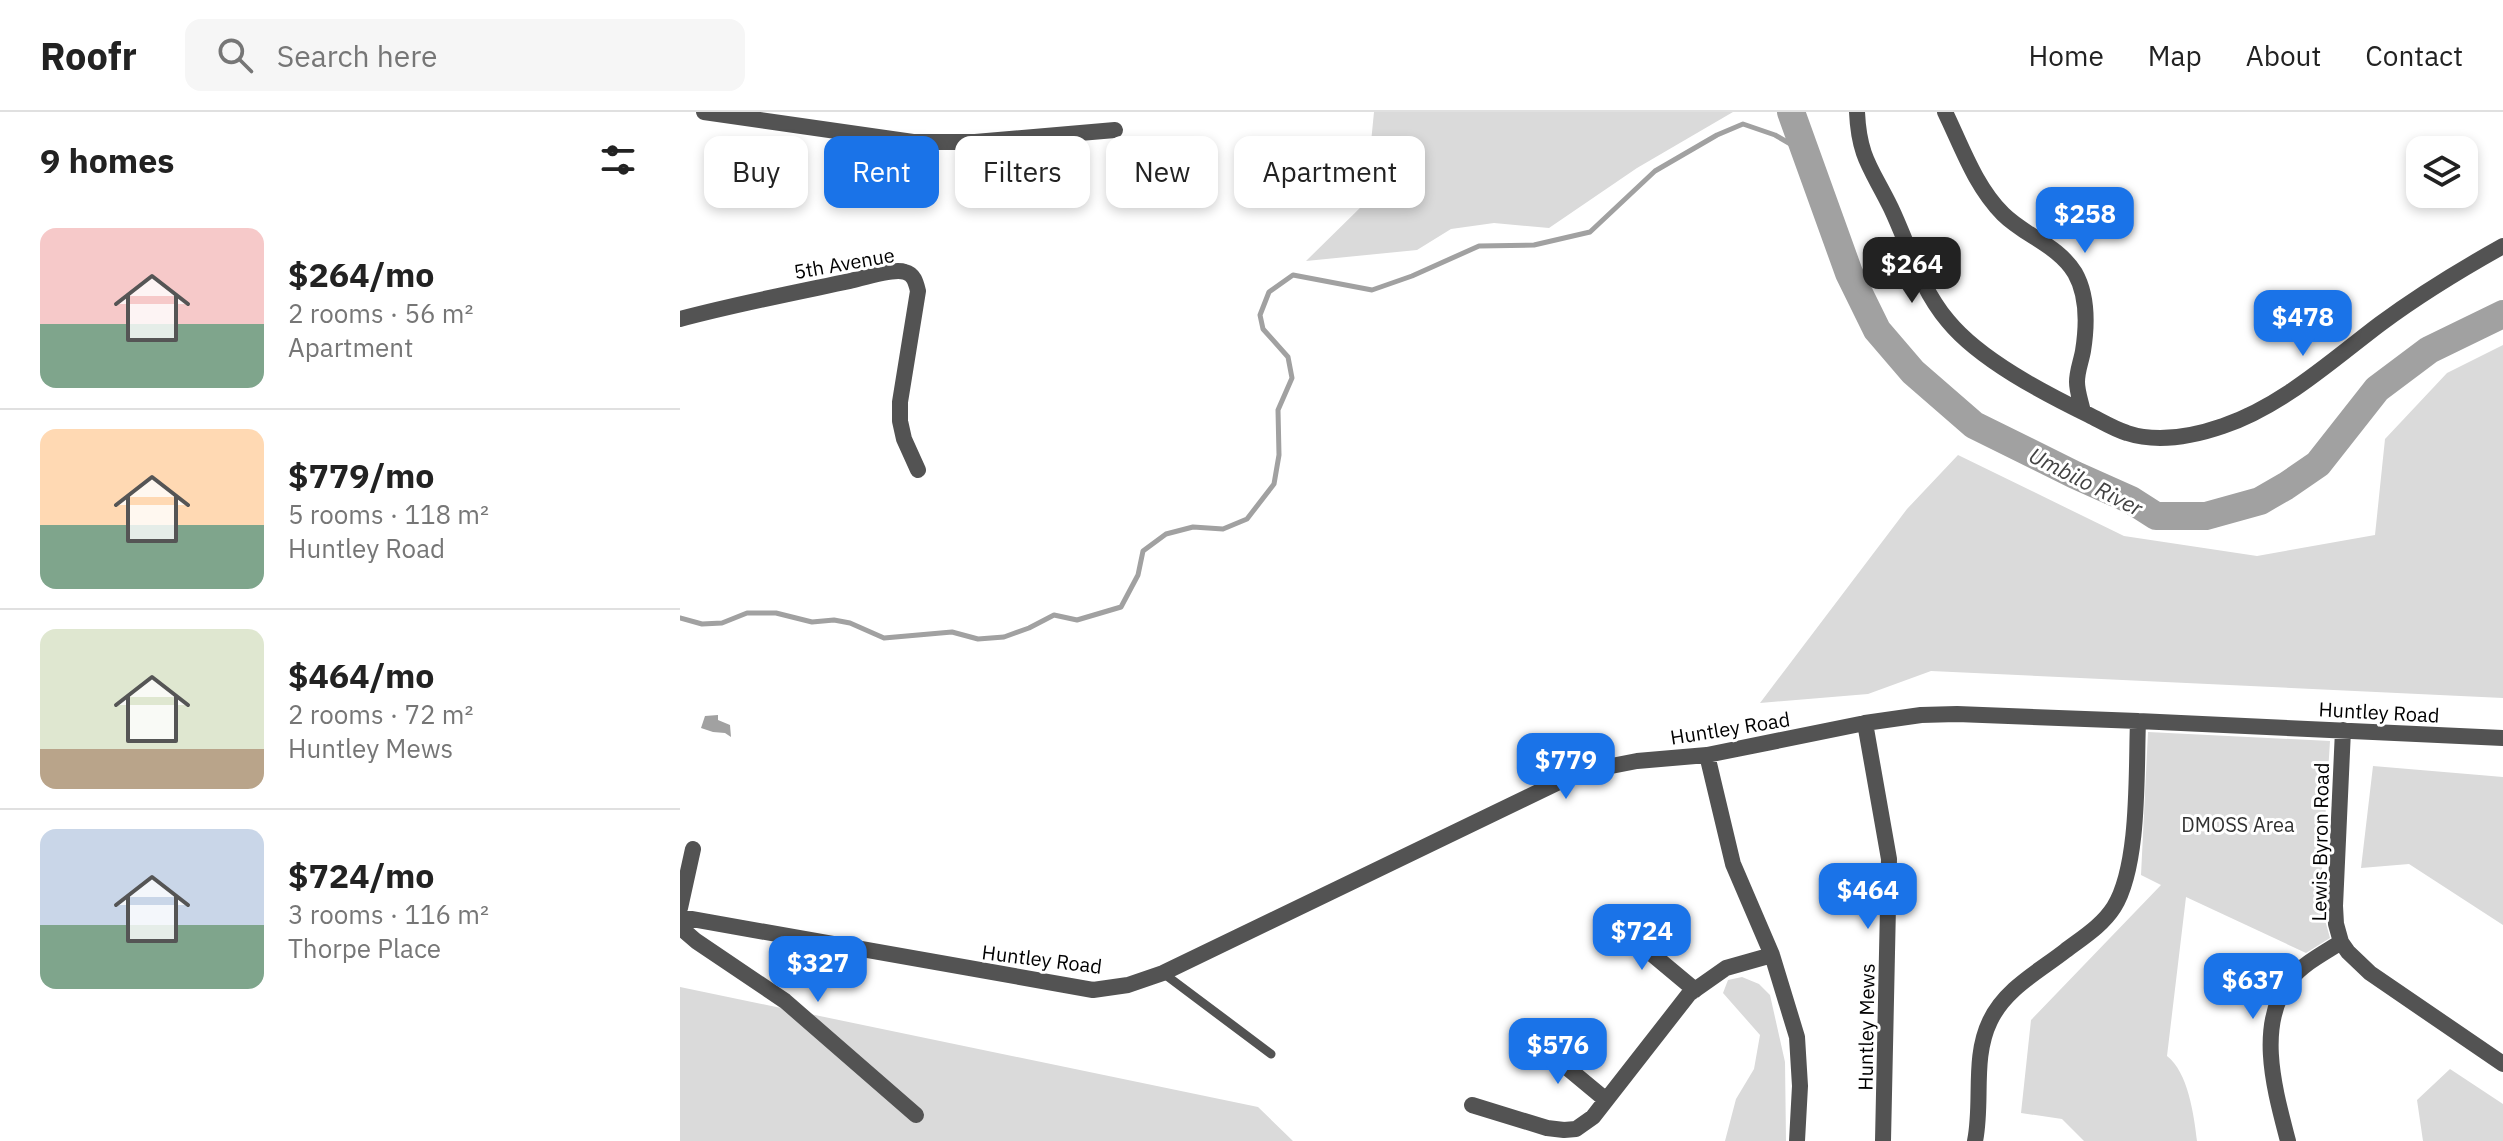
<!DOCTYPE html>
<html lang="en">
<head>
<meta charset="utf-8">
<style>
  :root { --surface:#fff; --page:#f6f6f6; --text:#222; --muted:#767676; --line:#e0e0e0; --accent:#1a73e8 }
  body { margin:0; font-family:"IBM Plex Sans",sans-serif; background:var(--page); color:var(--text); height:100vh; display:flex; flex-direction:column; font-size:30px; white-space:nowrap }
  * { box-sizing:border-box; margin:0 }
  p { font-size:26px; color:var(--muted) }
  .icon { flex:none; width:44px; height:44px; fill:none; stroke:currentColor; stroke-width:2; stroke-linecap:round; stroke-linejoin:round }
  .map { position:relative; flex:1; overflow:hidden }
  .details { display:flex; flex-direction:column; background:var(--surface); width:680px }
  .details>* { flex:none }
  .hud { position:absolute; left:24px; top:24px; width:760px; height:72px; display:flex; gap:16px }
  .fabs { position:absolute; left:1726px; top:24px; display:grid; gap:16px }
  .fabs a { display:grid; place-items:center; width:72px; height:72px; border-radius:16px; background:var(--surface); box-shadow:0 4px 12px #0003; font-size:40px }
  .price { position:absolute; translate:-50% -68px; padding:0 18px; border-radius:16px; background:var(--accent); color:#fff; font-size:26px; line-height:52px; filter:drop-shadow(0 2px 4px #0008) }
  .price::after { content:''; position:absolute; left:50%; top:48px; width:24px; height:18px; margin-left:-12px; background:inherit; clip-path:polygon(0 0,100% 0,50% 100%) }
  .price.selected { background:#222; color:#fff }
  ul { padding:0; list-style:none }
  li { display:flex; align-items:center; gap:24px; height:200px; padding:0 40px }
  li+li { border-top:2px solid var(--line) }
  li span { display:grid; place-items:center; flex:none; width:224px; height:160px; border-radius:16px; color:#555 }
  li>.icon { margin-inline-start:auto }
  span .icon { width:96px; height:96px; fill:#fffc; stroke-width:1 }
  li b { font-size:34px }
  h2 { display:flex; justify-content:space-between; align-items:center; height:96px; padding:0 40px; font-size:34px }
  .chip { padding:0 28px; border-radius:16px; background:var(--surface); box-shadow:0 4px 12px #0003; font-size:28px; line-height:72px }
  .chip.selected { background:var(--accent); color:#fff }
  header { display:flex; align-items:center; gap:48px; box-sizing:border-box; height:112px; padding:0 40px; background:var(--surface); border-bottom:2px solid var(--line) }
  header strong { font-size:38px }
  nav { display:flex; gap:44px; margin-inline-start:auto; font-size:28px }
  .search { width:560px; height:72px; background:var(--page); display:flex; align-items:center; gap:20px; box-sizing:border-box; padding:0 28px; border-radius:16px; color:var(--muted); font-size:30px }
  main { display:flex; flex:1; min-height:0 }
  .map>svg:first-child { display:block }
  .green { fill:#dadada }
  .water { fill:#a1a1a1 }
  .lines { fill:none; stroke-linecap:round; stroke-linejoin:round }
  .stream { stroke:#a1a1a1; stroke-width:5 }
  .river { stroke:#a1a1a1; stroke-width:28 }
  .lane { stroke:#535353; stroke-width:9 }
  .street { stroke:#535353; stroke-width:16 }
  .labels { text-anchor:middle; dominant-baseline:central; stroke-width:6; stroke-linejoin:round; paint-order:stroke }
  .street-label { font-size:20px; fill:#000; stroke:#fff }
  .park-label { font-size:20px; fill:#313131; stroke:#fff }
  .water-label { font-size:22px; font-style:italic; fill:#424242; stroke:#fff }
</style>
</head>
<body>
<header>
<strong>Roofr</strong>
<div class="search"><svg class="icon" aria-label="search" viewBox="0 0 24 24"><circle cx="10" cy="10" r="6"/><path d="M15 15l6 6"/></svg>Search here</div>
<nav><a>Home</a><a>Map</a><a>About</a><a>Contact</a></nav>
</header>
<main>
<section class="details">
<h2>9 homes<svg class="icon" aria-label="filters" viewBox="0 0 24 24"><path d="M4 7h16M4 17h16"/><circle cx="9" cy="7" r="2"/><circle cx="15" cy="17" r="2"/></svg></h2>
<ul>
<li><span style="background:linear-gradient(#f6c9c9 60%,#7fa58c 0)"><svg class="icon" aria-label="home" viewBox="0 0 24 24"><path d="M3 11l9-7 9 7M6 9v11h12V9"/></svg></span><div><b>$264/mo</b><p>2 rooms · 56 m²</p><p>Apartment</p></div></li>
<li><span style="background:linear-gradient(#ffd9b3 60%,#7fa58c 0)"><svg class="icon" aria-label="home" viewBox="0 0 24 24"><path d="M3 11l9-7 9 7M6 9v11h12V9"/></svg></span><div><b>$779/mo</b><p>5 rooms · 118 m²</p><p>Huntley Road</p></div></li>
<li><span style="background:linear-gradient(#dfe7d0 75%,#b9a48a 0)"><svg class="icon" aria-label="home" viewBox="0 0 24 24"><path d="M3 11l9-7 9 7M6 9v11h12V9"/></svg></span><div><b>$464/mo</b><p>2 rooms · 72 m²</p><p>Huntley Mews</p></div></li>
<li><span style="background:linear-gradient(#c9d6e8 60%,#7fa58c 0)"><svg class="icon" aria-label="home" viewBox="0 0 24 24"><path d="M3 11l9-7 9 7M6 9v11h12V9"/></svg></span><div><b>$724/mo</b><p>3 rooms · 116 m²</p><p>Thorpe Place</p></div></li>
</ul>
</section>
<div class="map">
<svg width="1823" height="1029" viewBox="0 0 1823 1029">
  <rect width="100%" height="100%" fill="#fff"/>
  <path class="green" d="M694,0H1053L957,56L869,116L814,111L771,117L737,138L626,149L685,91Z
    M1823,233V586L1251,559L1188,582L1080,591L1227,397L1278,343L1444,424L1577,444L1695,423L1705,327L1767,261Z
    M1468,620L1650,629L1640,790L1650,826L1626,841L1506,785L1487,944C1508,960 1514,1003 1517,1029H1404L1382,1007L1341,1001L1351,908L1481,773L1461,763Z
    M1693,654L1823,665V813L1729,752L1681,756Z
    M1062,865L1079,872L1090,883L1105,950L1106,1029H1045L1056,987L1074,957L1080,923L1043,881L1048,868Z
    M0,875L578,995L613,1029H0Z
    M1770,957L1823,992V1029H1743L1737,988Z"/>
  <path class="water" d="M38,603V608L50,613L51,625L45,621L33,620L21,616L25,604Z"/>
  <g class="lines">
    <path class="stream" d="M0,506L22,512L42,511L67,501H96L132,510L154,508L170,511L204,526L272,520L298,527L324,525L349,516L374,503L397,508L441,495L458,463L463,439L486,422L513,415L543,417L567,407L594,372L599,343L598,298L612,266L608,245L583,217L580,203L589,180L613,163L692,178L732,164L799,134L854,133L910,120L975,59L1037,23L1063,12L1095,23L1126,41"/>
    <path class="river" d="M1111,0L1169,161L1197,218L1233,260L1294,313L1395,363L1451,388L1476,404H1526L1580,389L1606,374L1638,352L1697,277L1749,238L1823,202"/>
    <path class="lane" d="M483,861L591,942"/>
    <path class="street" d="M24,0L233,30H295L435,18
      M1177,0C1179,46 1192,57 1211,96C1229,134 1240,176 1268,209C1300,248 1364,281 1409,303C1421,309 1434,317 1447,321C1477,331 1514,324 1543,314C1602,294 1651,249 1700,212C1739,183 1780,158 1823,134
      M1265,0C1282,35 1295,74 1323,102C1345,124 1378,133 1395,161C1408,184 1407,214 1403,239C1401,250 1397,259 1397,270C1397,280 1401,290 1403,300
      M0,207C56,192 113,181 170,169C183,166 213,156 225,160C234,162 236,171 238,179L220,290V309L224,327L238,358
      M1185,611L1209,747L1203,1029
      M1663,618L1655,794L1656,812L1661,830L1668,840L1690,861L1823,952
      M1027,643L1053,752L1092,843L1117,925L1120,974L1117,1029
      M0,796L13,737
      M0,805L413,878L448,873L483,861L883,668L921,656L957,649L1027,643L1185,611L1241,603L1277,602L1458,609L1823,626
      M0,811L1,816L16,829L105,889L236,1003
      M936,812L1015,878
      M855,929L926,988
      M792,993L867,1016L884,1018L896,1017L913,1005L1009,882L1046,856L1092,843
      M1295,1029C1303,990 1292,946 1310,909C1325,877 1358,860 1385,839C1402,826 1422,814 1434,795C1460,753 1456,659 1458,609
      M1608,1029C1595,979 1575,912 1611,867C1624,851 1644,841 1661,830"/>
  </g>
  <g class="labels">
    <g class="street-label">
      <text transform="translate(164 151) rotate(-10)">5th Avenue</text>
      <text transform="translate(1699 600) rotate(3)">Huntley Road</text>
      <text transform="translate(1050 616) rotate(-9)">Huntley Road</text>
      <text transform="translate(1640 730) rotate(-89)">Lewis Byron Road</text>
      <text transform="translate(362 847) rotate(7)">Huntley Road</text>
      <text transform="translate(1186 915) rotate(-89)">Huntley Mews</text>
    </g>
    <g class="park-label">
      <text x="1558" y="712">DMOSS Area</text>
    </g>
    <g class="water-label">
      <text transform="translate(1406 369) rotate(27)">Umbilo River</text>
    </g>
  </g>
</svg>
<div class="fabs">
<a><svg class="icon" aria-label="layers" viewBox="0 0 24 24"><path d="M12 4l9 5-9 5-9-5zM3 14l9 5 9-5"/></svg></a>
</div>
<b class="price" style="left:1405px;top:143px">$258</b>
<b class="price selected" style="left:1232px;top:193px">$264</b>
<b class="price" style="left:1623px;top:246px">$478</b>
<b class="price" style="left:886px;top:689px">$779</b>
<b class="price" style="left:1188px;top:819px">$464</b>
<b class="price" style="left:962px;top:860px">$724</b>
<b class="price" style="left:138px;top:892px">$327</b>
<b class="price" style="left:1573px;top:909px">$637</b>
<b class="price" style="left:878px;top:974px">$576</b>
<div class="hud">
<a class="chip">Buy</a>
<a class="chip selected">Rent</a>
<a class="chip">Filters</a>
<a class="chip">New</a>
<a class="chip">Apartment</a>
</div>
</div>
</main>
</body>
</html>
